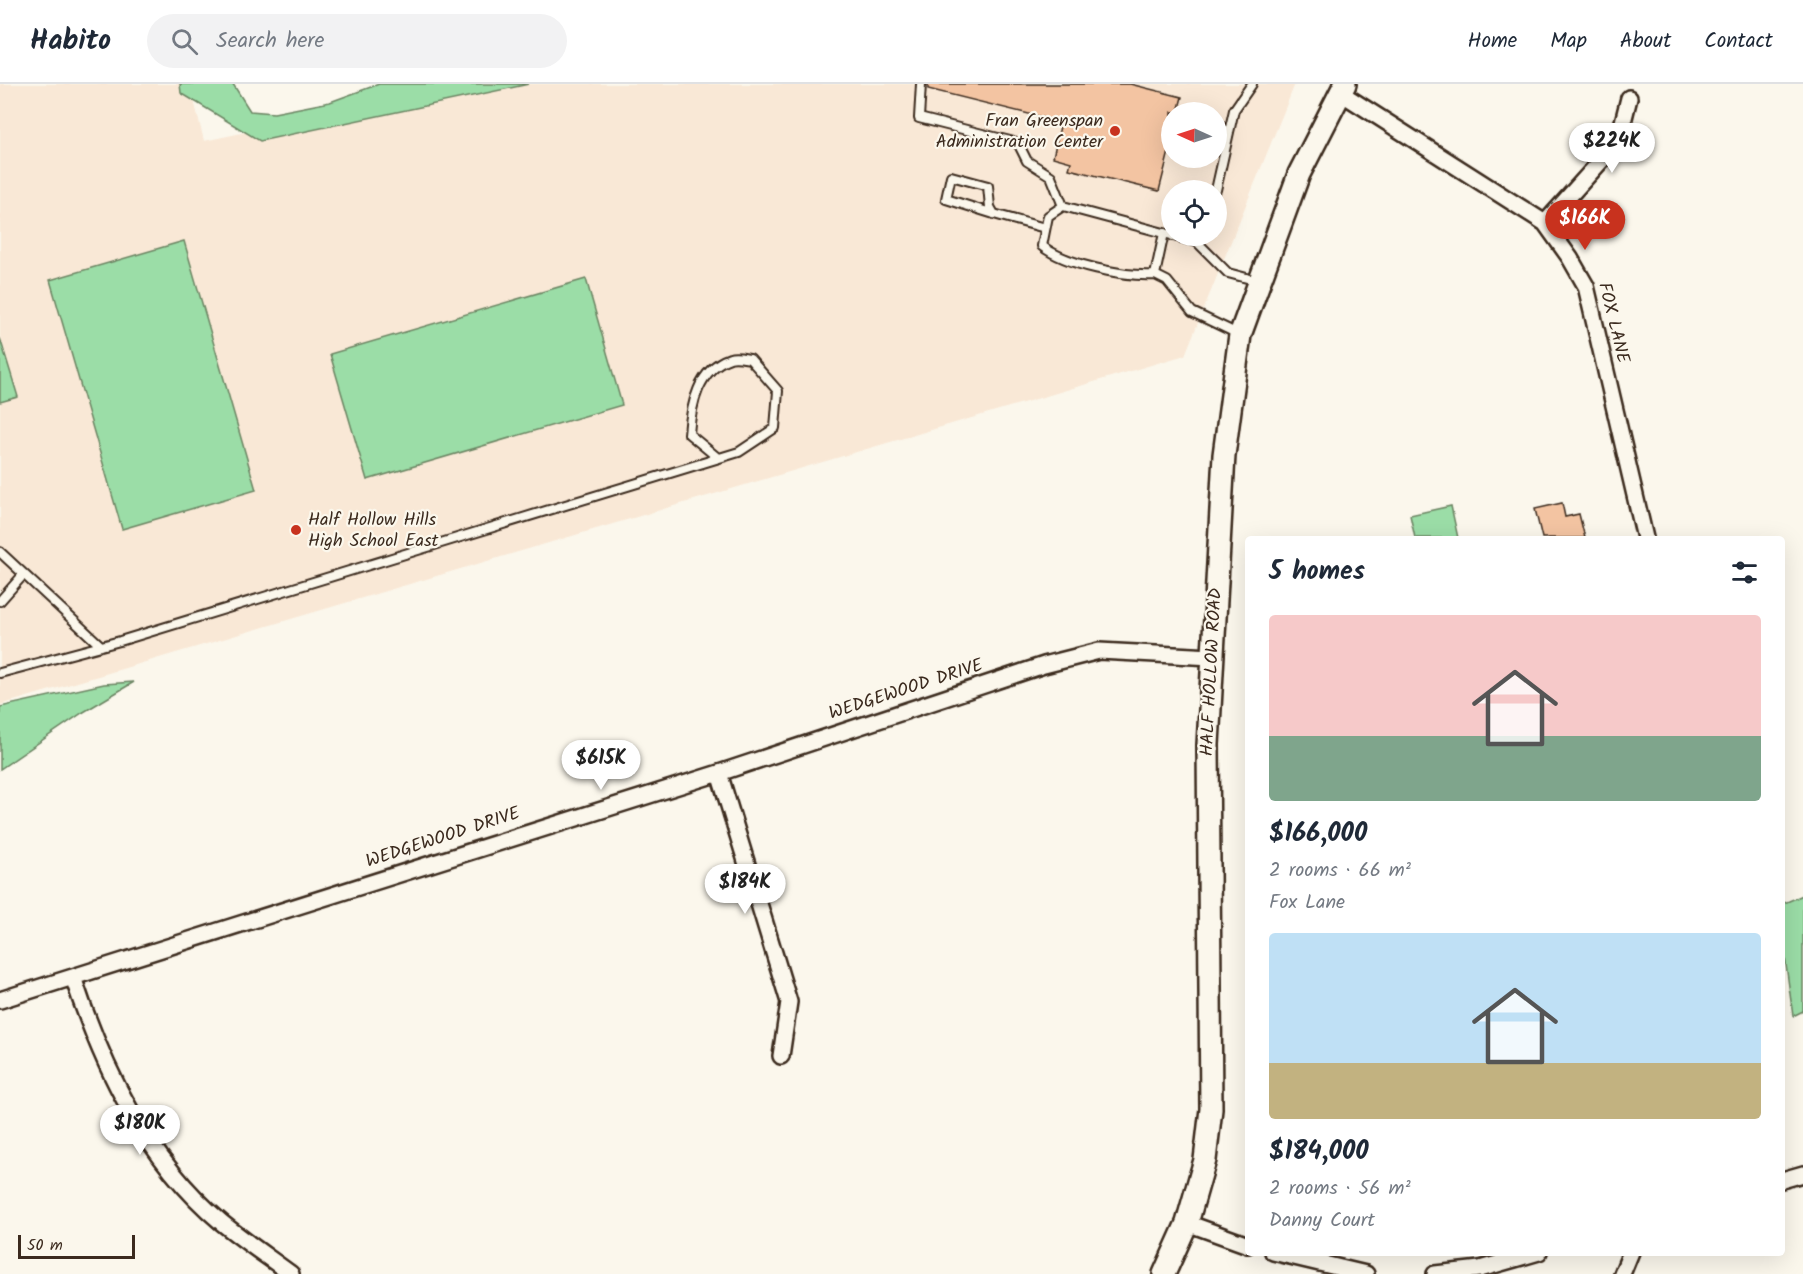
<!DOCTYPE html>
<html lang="en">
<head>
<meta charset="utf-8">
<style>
  :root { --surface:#fff; --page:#f2f2f3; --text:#1f2937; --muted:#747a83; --line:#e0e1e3; --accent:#c8321e }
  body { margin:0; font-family:Kalam,sans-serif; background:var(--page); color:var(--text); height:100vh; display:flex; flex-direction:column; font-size:22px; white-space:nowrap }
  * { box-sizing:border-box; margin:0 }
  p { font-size:20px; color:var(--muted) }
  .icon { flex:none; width:33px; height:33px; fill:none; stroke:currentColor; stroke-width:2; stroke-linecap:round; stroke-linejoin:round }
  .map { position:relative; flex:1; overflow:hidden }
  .side { position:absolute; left:1245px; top:452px; width:540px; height:720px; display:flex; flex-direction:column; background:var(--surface); border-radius:6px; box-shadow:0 6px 24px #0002 }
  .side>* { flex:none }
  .needle { width:39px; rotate:273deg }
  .buttons { position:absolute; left:1161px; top:18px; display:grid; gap:12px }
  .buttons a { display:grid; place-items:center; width:66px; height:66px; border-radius:50%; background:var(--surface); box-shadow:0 6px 24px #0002; font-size:30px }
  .scale { position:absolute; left:18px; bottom:15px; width:117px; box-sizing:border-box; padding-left:6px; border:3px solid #3b2a1e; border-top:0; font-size:16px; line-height:21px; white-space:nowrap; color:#3b2a1e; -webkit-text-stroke:4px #fbf7ec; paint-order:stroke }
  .price { position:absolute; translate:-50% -51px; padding:0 14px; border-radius:21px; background:#fff; color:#222; font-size:20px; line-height:39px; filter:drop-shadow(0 2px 3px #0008) }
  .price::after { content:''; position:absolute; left:50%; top:36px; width:18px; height:14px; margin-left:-9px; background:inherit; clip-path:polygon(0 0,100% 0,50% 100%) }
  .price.on { background:var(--accent); color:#fff }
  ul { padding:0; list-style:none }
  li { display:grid; align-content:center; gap:12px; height:318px; padding:0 24px }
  li span { display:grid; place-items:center; height:186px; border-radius:6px; color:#555 }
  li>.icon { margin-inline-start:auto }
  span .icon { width:108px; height:108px; fill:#fffc; stroke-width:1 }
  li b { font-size:26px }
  h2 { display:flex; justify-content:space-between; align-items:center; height:72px; padding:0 24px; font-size:26px }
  header { display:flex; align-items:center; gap:36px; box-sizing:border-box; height:84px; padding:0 30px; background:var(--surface); border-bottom:2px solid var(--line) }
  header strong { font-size:28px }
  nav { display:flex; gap:33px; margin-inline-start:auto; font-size:21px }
  .search { width:420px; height:54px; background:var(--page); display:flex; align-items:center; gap:15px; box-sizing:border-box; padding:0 21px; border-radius:33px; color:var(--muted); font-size:22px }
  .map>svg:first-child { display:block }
  .built { fill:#f9e8d6; fill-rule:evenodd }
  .green { fill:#9bdda7; stroke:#6b8462; stroke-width:1.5 }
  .building { fill:#f3c4a2; stroke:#3b2a1e; stroke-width:1.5 }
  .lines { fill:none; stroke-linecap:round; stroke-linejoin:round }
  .lane-casing { stroke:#3b2a1e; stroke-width:12 }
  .street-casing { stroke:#3b2a1e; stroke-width:20 }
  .secondary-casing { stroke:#3b2a1e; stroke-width:26 }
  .lane { stroke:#fbf7ec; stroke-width:8 }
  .street { stroke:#fbf7ec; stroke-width:15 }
  .secondary { stroke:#fbf7ec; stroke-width:21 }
  .poi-dot { fill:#c8321e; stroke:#fbf7ec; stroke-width:2 }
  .labels { text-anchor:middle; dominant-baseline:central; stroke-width:4.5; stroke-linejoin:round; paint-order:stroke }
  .poi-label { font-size:18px; fill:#3b2a1e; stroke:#fbf7ec; text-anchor:end }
  .street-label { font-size:18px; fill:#3b2a1e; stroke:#fbf7ec }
</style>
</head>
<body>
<header>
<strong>Habito</strong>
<div class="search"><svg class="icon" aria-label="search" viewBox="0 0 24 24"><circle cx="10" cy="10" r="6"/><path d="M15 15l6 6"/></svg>Search here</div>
<nav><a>Home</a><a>Map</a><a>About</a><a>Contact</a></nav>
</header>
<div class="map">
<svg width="1803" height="1190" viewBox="0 0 1803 1190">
  <rect width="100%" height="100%" fill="#fbf7ec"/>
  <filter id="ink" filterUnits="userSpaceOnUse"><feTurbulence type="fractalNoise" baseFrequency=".0167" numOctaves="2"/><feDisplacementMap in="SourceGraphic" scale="12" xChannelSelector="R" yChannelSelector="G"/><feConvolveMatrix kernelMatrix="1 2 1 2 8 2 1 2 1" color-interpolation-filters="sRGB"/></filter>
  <g filter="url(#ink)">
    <path class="built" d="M0,0H190L204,57L475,0H1295L1185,271L0,621ZM1172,28H1216V74H1172ZM1172,106H1216V152H1172Z"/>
    <path class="green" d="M180,0H233L250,27L274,29L330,18L379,0H529L260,57L181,9Z
      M184,157L256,406L122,445L50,196Z
      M586,195L622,321L367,396L330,270Z
      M0,254L18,313L0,318Z
      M1451,422L1458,454H1415L1410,431Z
      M134,598L82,629L0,685V623L104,600Z
      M1803,811V927L1793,932L1782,851V820Z"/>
    <path class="building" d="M928,0H1130L1182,13L1178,28H1172V56L1159,107L1069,85L1071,78L1053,73L1061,38L928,5Z
      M1562,419L1565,433L1579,430L1585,454H1542L1535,425Z"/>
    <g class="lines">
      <defs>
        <path id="lane" d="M921,0L919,34L1018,59L1027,77L1051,92L1063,122
          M1216,106L1234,26L1252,0
          M994,130L990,123L988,102L951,92L946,115L994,130L1001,132L1045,144
          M1172,151L1164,149L1155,191L1167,197L1192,228L1238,250
          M1173,152L1197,158L1228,189L1258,197
          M1155,191C1125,193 1066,181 1042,162L1048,132L1063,122L1164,149
          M0,468L101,562
          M0,517L24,490
          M0,589L120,557L739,368L775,344L778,307L750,275C744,274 735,272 730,274C698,285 691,321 689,350L718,374"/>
        <path id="street" d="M1341,9L1545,139L1570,174L1586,202L1645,454
          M1545,139L1618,58L1629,14
          M719,689L789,918L781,972
          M73,893C103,984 146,1075 221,1138C243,1156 268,1173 291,1190
          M0,916L719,689L1044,581L1099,567L1212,573
          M1782,1096L1803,1090
          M1187,1139L1248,1161
          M1273,1168L1366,1190
          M1435,1190L1480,1185L1539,1168
          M1622,1190L1631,1168"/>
        <path id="secondary" d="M1164,1190L1187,1139L1205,1076L1211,1025L1208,661L1224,371L1240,251L1299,90L1345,0"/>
      </defs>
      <use href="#lane" class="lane-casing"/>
      <use href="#street" class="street-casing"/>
      <use href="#secondary" class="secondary-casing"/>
      <use href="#lane" class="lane"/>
      <use href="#street" class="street"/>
      <use href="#secondary" class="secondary"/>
    </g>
  </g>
  <g class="poi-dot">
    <circle cx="1115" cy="47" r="6"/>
    <circle cx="296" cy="446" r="6"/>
  </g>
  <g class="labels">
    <g class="poi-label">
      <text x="1103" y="37">Fran Greenspan<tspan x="1103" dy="21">Administration Center</tspan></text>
      <text x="308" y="436" text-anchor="start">Half Hollow Hills<tspan x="308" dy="21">High School East</tspan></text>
    </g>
    <g class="street-label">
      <text transform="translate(1613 239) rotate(76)">FOX LANE</text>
      <text transform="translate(1212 588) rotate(-87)">HALF HOLLOW ROAD</text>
      <text transform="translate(906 606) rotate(-18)">WEDGEWOOD DRIVE</text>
      <text transform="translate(443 754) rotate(-18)">WEDGEWOOD DRIVE</text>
    </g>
  </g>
</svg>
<div class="buttons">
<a><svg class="needle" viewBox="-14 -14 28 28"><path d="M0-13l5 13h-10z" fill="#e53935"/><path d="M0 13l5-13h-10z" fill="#747a83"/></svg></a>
<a><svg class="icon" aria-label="locate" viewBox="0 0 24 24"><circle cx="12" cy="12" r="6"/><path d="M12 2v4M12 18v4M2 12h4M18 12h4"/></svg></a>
</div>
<div class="scale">50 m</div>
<b class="price" style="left:1612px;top:90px">$224K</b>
<b class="price on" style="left:1585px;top:167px">$166K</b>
<b class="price" style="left:601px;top:707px">$615K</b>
<b class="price" style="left:745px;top:831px">$184K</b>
<b class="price" style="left:140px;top:1072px">$180K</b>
<section class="side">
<h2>5 homes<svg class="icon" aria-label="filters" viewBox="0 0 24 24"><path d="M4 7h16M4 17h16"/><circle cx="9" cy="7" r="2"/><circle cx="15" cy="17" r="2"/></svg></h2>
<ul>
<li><span style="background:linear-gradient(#f6c9c9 65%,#7fa58c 0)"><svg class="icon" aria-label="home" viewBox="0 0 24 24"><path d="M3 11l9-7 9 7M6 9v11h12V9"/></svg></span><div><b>$166,000</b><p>2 rooms · 66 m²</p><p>Fox Lane</p></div></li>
<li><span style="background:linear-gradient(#bfe0f5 70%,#c2b280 0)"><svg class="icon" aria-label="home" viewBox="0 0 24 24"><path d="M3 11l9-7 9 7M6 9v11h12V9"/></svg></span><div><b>$184,000</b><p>2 rooms · 56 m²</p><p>Danny Court</p></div></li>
</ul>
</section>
</div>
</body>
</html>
